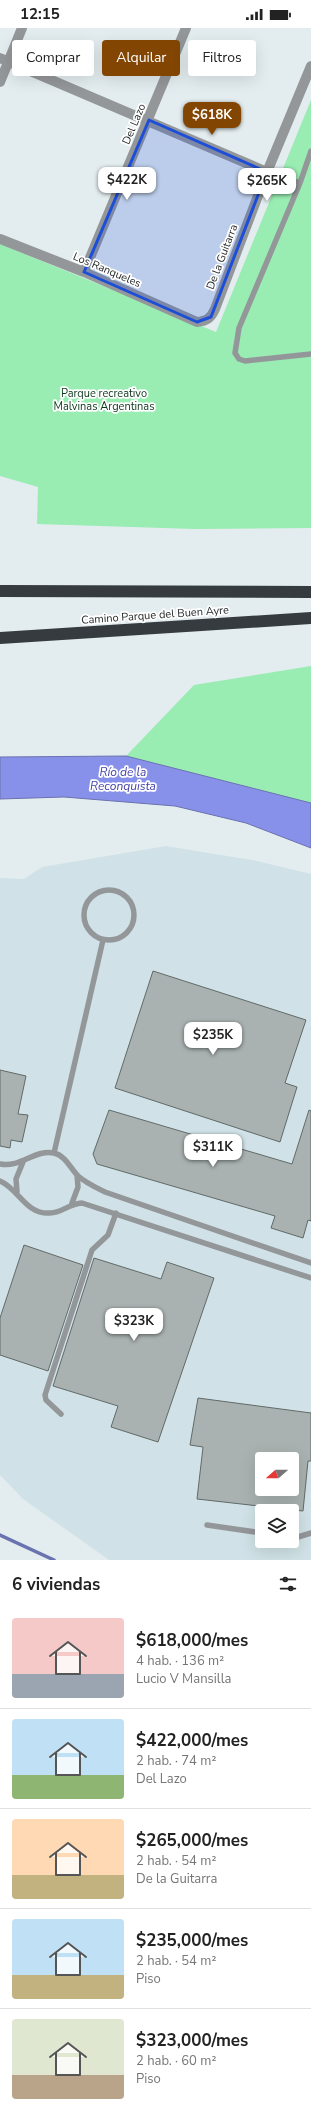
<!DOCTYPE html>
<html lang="es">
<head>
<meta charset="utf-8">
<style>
  :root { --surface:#fff; --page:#f6f6f6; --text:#222; --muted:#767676; --line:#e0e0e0; --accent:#834602 }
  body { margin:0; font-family:"Nunito Sans",sans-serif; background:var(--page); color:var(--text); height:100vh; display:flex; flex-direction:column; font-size:15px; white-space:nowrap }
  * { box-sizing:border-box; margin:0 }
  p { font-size:13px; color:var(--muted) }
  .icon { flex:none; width:22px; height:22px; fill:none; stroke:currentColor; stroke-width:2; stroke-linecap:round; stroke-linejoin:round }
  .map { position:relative; height:1532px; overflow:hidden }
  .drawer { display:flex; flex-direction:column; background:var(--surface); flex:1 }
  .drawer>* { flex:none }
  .hud { position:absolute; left:12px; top:12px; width:287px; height:36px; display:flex; gap:8px }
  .needle { width:26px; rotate:249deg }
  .fabs { position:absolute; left:255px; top:1424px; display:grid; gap:8px }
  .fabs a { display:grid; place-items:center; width:44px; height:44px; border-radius:4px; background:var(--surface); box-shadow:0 4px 16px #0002; font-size:20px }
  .price { position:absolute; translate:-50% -34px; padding:0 9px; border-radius:8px; background:#fff; color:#222; font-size:13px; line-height:26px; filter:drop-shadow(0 1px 2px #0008) }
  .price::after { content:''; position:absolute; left:50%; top:24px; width:12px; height:9px; margin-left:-6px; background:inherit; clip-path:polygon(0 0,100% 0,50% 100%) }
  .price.current { background:var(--accent); color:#fff }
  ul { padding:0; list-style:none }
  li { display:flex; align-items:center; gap:12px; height:100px; padding:0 12px }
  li+li { border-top:1px solid var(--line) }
  li span { display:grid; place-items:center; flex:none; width:112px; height:80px; border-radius:4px; color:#555 }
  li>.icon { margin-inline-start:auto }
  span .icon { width:48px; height:48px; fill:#fffc; stroke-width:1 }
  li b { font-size:17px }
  h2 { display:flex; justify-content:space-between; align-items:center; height:48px; padding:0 12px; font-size:17px }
  .tag { padding:0 14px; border-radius:4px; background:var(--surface); box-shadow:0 4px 16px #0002; font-size:14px; line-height:36px }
  .tag.current { background:var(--accent); color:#fff }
  .status { display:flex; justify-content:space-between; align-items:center; height:28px; padding:0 20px; background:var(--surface); direction:ltr }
  .status svg { height:11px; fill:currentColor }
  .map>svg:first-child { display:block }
  .built { fill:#d0e2e7; fill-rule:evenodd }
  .green { fill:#99ecb2 }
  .water { fill:#8891e9; stroke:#6a72af }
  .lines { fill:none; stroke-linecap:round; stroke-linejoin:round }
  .stream { stroke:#6a72af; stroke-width:3.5 }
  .building { fill:#a9b2b0; stroke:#616a68; fill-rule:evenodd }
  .lane { stroke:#949799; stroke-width:5.5 }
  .street { stroke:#949799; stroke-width:10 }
  .highway { stroke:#363b40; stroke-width:12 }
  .marked { fill:#1d4ed8; fill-opacity:0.2; stroke:#1d4ed8; stroke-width:3; stroke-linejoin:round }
  .labels { text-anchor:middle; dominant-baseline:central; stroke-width:3.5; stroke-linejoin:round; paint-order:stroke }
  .street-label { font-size:11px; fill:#252829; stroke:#fff }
  .park-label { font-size:11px; fill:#0e371d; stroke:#fff }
  .water-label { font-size:12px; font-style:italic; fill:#4443a9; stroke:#fff }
</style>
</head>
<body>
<div class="status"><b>12:15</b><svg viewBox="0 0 49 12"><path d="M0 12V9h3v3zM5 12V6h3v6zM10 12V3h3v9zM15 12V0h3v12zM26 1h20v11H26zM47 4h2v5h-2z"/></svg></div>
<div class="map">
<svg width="311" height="1532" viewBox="0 0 311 1532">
  <rect width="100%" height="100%" fill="#e3edef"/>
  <path class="built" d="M166,818L257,833L311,846V1532H109L23,1471L0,1447V850L24,851L42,839ZM262,1431H292V1461H262ZM262,1483H292V1513H262Z"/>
  <path class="green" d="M311,72V500L195,501L37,496L38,459L0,448V216L216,304Z
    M311,638V775L126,728L194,657Z"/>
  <path class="water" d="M126,728L311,775V820L246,795L175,778L64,769L0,771V729Z"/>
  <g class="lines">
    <path class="stream" d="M0,1507L54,1532"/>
  </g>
  <path class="building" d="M153,943L306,992L285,1055L297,1059L280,1114L115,1060Z
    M0,1042L26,1048L18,1086L28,1087L22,1114L11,1112L10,1120L0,1118Z
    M109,1082L292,1136L309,1082L311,1083V1193L308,1192L303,1210L271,1200L275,1188L97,1136L93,1126Z
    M24,1217L83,1237L48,1343L0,1327V1290Z
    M94,1230L161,1251L167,1234L214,1250L158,1414L111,1399L118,1378L53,1358Z
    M198,1370L311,1385V1433H308L303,1483L197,1471L203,1419L190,1417ZM262,1427L292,1431V1461H262Z"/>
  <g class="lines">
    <path class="lane" d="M267,144L300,155L239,300L235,325L239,331L245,333L311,326
      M300,155L311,123
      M84 887a25 25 0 1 1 50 0a25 25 0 1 1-50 0Z
      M54,1125L103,912
      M0,1136C21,1140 35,1121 54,1125C66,1128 70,1140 78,1148C86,1155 95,1159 105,1164L311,1235
      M0,1153C19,1161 26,1187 50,1185C62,1185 68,1176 82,1175L311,1250
      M17,1164L16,1151L23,1134
      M72,1175L78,1159L77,1147
      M61,1386L46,1372L45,1367L92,1222L108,1207L116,1185
      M207,1497L262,1505
      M292,1508L298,1509L311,1505"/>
    <path class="street" d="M0,30L267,144
      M0,54L22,0
      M0,211L84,244L197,294C207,293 211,290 215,281L267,144L311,38
      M84,244L186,0"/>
    <path class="highway" d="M0,563L311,564
      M0,610L311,590"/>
  </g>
  <path class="marked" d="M149,92L267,144L211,289L197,294L84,244Z"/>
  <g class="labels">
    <g class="street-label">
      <text transform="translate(134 96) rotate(-67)">Del Lazo</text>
      <text transform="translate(222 229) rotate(-69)">De la Guitarra</text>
      <text transform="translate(107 242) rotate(23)">Los Ranqueles</text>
      <text transform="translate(155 587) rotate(-4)">Camino Parque del Buen Ayre</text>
    </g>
    <g class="park-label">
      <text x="104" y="365">Parque recreativo<tspan x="104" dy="13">Malvinas Argentinas</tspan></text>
    </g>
    <g class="water-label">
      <text x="123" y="744">Río de la<tspan x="123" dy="14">Reconquista</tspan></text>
    </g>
  </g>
</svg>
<div class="fabs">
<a><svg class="needle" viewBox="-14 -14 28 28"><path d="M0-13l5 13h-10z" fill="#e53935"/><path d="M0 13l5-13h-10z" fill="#767676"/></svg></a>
<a><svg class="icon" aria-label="layers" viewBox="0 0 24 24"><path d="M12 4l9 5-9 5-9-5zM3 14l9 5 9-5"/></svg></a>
</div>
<b class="price current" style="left:212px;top:108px">$618K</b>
<b class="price" style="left:127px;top:173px">$422K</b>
<b class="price" style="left:267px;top:174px">$265K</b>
<b class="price" style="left:213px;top:1028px">$235K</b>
<b class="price" style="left:213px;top:1140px">$311K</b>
<b class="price" style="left:134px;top:1314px">$323K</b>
<div class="hud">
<a class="tag">Comprar</a>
<a class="tag current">Alquilar</a>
<a class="tag">Filtros</a>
</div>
</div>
<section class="drawer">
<h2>6 viviendas<svg class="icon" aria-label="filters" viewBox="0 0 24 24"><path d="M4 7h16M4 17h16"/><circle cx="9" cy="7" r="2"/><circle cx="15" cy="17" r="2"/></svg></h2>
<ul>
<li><span style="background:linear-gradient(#f6c9c9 70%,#9aa5b1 0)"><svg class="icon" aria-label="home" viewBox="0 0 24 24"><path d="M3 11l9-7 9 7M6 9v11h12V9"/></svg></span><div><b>$618,000/mes</b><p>4 hab. · 136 m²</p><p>Lucio V Mansilla</p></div></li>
<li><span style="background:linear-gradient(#bfe0f5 70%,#8fb573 0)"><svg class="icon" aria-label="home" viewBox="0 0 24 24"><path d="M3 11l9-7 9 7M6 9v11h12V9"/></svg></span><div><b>$422,000/mes</b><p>2 hab. · 74 m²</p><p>Del Lazo</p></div></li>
<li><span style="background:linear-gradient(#ffd9b3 70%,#c2b280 0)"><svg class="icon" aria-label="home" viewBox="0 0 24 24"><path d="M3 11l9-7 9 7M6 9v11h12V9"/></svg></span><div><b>$265,000/mes</b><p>2 hab. · 54 m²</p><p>De la Guitarra</p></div></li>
<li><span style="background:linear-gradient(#bfe0f5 70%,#c2b280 0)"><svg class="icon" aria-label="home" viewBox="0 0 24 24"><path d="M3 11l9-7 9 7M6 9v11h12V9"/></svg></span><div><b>$235,000/mes</b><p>2 hab. · 54 m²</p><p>Piso</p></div></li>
<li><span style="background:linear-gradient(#dfe7d0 70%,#b9a48a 0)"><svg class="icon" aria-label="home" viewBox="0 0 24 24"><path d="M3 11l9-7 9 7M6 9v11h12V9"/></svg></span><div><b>$323,000/mes</b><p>2 hab. · 60 m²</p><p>Piso</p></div></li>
</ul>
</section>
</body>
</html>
